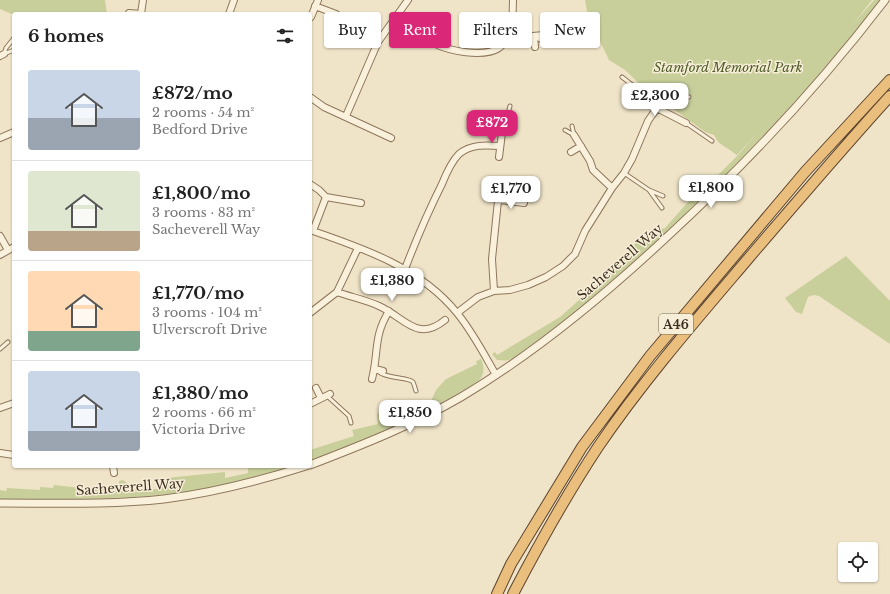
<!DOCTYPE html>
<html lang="en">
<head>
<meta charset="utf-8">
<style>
  :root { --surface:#fff; --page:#f2f2f2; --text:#222; --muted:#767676; --line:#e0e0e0; --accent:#db2777 }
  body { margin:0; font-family:"Libre Baskerville",serif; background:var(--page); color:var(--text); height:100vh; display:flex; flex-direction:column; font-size:15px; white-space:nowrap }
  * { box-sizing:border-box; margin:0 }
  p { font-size:13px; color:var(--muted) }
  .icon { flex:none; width:22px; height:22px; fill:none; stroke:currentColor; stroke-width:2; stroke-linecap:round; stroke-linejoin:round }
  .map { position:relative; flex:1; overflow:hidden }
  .drawer { position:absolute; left:12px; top:12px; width:300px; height:456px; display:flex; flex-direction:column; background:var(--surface); border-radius:4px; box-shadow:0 1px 3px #0004 }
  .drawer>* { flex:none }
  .top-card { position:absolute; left:324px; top:12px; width:380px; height:36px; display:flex; gap:8px }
  .controls { position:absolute; left:838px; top:542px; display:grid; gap:8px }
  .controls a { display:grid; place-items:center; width:40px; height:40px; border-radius:4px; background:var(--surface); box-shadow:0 1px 3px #0004; font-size:20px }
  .price { position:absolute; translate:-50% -34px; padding:0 9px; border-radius:8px; background:#fff; color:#222; font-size:13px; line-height:26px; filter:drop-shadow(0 1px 2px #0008) }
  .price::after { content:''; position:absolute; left:50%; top:24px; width:12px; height:9px; margin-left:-6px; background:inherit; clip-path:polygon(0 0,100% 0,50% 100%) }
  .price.active { background:var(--accent); color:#fff }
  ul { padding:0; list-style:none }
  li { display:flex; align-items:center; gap:12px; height:100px; padding:0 16px }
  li+li { border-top:1px solid var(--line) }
  li span { display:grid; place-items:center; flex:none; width:112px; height:80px; border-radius:4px; color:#555 }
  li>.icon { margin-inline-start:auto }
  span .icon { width:48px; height:48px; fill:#fffc; stroke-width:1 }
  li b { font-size:17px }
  h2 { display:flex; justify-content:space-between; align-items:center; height:48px; padding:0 16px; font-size:17px }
  .pill { padding:0 14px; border-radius:4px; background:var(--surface); box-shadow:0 1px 3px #0004; font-size:14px; line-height:36px }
  .pill.active { background:var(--accent); color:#fff }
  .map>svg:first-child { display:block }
  .green { fill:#c9cf9b }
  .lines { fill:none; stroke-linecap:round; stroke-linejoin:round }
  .service-casing { stroke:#8d765c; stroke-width:5 }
  .minor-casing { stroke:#8d765c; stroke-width:8 }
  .tertiary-casing { stroke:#8d765c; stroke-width:9 }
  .trunk-casing { stroke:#5b4430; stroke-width:12 }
  .service { stroke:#faf1dc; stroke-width:3 }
  .minor { stroke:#faf1dc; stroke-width:6 }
  .tertiary { stroke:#faf1dc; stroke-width:7 }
  .trunk { stroke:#eabe7c; stroke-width:10 }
  .labels { text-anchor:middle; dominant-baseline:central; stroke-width:3; stroke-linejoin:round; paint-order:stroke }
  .shield { fill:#f7eed8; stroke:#756857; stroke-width:1 }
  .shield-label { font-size:12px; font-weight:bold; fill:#3d2e20 }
  .park-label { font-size:13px; font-style:italic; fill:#4d5a26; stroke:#f7eed8 }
  .street-label { font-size:13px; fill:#3d2e20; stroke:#f7eed8 }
</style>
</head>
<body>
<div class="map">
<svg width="890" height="594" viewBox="0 0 890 594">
  <rect width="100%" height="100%" fill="#f0e4c8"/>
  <path class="green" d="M0,0H105L107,14L14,15L0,9Z
    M585,0H872L854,23L874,0H880C790,115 686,221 573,313C558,325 543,337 527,348C521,352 516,357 509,360C505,361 501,360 497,360L492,354L495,352L497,355L560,317L588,292L594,290L642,236L651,242L662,228L664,229L689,201L688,200L709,184L737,156L759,131L737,155L718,142L714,135L705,132L642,86L625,70L609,60L593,27L589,24Z
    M846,256L890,301V344L819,296L814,295L808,297L802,314L796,312L785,298Z
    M481,359C484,365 485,373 480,379C473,386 460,391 452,397C407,422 359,444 310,460V450L354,436L352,430L378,424L377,414L391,407L397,415L431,401L436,390L446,379L477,364L476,361Z
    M248,466H291C247,480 203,491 158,495C105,500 52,499 0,499V490L6,491L7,488L40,490V487L53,488L54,485L81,488L82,490L96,489L119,484V481L123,480L135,489H157L165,486L166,478L225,472V478L248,473Z"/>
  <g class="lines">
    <defs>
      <path id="service" d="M534,37L550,45L583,37
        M14,38L6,48L4,54L14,50
        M622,77L640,91
        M661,110L672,98L689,97
        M686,123L712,141
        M565,130L574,135L572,126
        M503,132L510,106
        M624,173L649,190
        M519,201L529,191
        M662,208L649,190L663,196
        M0,349L8,342
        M379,372C388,379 409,377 413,382C414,384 415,388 416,391
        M326,395L349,416L351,423"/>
      <path id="minor" d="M315,6L336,14L367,37L378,42
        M129,13L141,14
        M141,14L143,0
        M229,14L234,0
        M396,16C408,26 419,37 433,43C449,51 483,58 499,48C504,44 508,40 512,35L513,0
        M311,17L318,0
        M512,35L521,37L544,35
        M534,37L535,47
        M0,56L4,54
        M640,91L657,108L686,123
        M310,97L324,107L391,138
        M346,116L378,42L408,0
        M574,135L590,161L593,170L612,188
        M0,138L14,132
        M571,152L581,146
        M499,157L502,133
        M310,184L319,190L326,197L313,231
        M326,197L361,203
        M499,200L524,203
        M310,230C363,248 421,268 457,313C472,331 484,354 496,375
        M0,236L8,250
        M0,255L14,247
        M405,269C416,240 428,212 442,184C446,174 451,162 459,154C471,144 486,145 500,146
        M494,291L492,259L499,191
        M337,292C351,297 366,300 379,306C404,317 417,343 445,320
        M310,313L337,292L358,248
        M457,313L478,297L494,291L510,290L528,285L546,277L563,266L575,254L585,231L612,188L624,173L632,159L648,121L657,108
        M375,369L383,371
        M372,379C379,351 373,337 389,311
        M316,388L321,398
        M310,404L330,394
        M0,408L14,403
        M0,453L14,455
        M113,466L114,473"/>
      <path id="tertiary" d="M310,465C362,445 413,425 461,397C537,352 605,295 669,235C747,163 820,85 885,0
        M0,503C54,503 110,505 164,499C213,493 259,481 306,466"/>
      <path id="trunk" d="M497,594L511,564L582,447L650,356L805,172L890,80
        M513,594C539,544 567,494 598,447C643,381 696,320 747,260C794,205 841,150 890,96"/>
    </defs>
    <use href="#service" class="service-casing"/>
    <use href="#minor" class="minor-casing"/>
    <use href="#tertiary" class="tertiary-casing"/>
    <use href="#trunk" class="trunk-casing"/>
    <use href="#service" class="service"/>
    <use href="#minor" class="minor"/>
    <use href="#tertiary" class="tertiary"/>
    <use href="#trunk" class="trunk"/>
  </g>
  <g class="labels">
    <rect class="shield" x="659" y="314" width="34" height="20" rx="3"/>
    <g class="shield-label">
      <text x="676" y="324">A46</text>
    </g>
    <g class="park-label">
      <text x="728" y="67">Stamford Memorial Park</text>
    </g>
    <g class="street-label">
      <text transform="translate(620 262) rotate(-41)">Sacheverell Way</text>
      <text transform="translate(130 487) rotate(-4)">Sacheverell Way</text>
    </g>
  </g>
</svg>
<div class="controls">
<a><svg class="icon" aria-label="locate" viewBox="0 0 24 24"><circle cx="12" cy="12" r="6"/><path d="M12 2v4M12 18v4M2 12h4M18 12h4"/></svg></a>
</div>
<b class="price" style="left:655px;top:117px">£2,300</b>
<b class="price active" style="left:492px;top:144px">£872</b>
<b class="price" style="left:711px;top:209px">£1,800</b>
<b class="price" style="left:511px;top:210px">£1,770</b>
<b class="price" style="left:392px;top:302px">£1,380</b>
<b class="price" style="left:410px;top:434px">£1,850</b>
<div class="top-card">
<a class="pill">Buy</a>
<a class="pill active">Rent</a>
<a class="pill">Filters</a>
<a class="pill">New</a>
</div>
<section class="drawer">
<h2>6 homes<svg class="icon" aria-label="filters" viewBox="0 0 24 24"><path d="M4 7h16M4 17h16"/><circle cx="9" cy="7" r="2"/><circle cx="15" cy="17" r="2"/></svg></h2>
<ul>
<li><span style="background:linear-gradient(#c9d6e8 60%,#9aa5b1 0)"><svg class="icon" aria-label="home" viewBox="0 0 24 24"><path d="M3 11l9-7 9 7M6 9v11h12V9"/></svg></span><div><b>£872/mo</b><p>2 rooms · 54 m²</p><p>Bedford Drive</p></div></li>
<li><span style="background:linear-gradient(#dfe7d0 75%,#b9a48a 0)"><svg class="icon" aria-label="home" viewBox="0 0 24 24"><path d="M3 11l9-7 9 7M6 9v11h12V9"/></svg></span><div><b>£1,800/mo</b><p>3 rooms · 83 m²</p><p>Sacheverell Way</p></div></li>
<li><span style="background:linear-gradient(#ffd9b3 75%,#7fa58c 0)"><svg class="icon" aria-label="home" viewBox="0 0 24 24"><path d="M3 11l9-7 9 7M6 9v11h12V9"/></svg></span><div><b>£1,770/mo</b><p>3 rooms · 104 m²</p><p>Ulverscroft Drive</p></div></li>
<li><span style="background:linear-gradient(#c9d6e8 75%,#9aa5b1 0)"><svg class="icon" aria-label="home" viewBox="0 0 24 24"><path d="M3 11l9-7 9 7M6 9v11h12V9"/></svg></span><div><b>£1,380/mo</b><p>2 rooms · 66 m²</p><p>Victoria Drive</p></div></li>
</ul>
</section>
</div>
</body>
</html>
